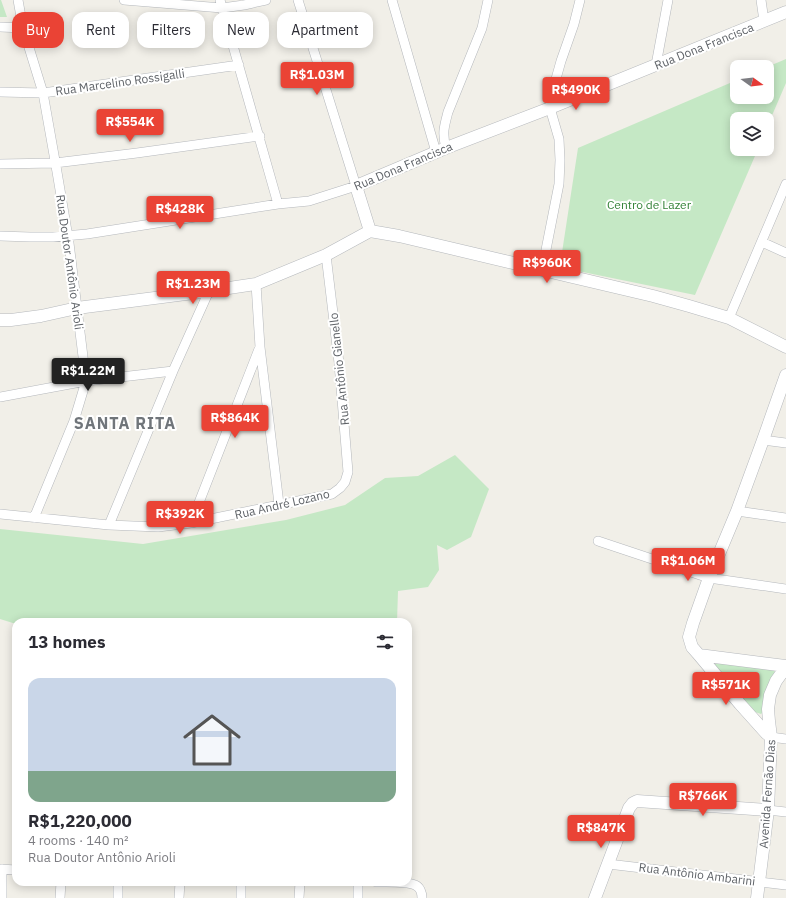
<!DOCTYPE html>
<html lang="en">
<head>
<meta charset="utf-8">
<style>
  :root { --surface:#fff; --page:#f2f2f3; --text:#2b2b33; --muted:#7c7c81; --line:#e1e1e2; --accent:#ea4335 }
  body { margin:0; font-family:"IBM Plex Sans",sans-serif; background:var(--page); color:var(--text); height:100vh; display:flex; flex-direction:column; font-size:15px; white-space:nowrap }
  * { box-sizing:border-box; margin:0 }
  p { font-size:13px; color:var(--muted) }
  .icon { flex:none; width:22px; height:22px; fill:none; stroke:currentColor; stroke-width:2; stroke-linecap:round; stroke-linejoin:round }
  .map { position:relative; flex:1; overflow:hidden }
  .details { position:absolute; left:12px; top:618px; width:400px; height:268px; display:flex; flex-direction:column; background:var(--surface); border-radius:12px; box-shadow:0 2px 10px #0003 }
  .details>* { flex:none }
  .top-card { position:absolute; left:12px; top:12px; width:400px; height:36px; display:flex; gap:8px }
  .needle { width:26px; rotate:105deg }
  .fabs { position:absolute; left:730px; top:60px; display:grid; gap:8px }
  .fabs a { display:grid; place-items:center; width:44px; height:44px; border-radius:8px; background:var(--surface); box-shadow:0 2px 10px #0003; font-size:20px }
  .price { position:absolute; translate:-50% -34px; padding:0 9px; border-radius:4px; background:var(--accent); color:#fff; font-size:13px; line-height:26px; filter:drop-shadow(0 1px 2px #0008) }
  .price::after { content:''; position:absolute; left:50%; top:24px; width:12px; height:9px; margin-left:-6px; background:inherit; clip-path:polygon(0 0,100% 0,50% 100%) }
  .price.current { background:#222; color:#fff }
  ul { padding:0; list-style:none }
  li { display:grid; align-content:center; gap:8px; height:212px; padding:0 16px }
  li+li { border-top:1px solid var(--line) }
  li span { display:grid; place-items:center; height:124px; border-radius:12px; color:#555 }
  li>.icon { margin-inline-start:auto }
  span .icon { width:72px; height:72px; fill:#fffc; stroke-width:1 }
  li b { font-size:17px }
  h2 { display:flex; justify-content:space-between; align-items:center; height:48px; padding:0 16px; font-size:17px }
  .chip { padding:0 14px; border-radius:12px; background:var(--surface); box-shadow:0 2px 10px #0003; font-size:14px; line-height:36px }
  .chip.current { background:var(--accent); color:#fff }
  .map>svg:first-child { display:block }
  .green { fill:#c5e8c5 }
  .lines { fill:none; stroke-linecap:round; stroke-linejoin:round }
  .minor-casing { stroke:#b5b8bc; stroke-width:10 }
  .tertiary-casing { stroke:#b5b8bc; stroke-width:13 }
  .minor { stroke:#fff; stroke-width:9 }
  .tertiary { stroke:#fff; stroke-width:12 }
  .labels { text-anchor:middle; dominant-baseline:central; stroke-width:4; stroke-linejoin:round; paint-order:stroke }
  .street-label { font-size:12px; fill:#5f6368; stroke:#fff }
  .park-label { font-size:12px; fill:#348238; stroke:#fff }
  .district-label { font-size:16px; font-weight:bold; letter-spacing:1px; fill:#70757a; stroke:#fff }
</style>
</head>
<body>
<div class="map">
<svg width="786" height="898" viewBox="0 0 786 898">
  <rect width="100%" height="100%" fill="#f1efe8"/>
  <path class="green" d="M0,0H1L7,17H0Z
    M786,59V83L767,127V119H737V149H758L695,295L568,269L561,259L578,148L737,80V97H767V67Z
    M455,455L489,489L471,537L447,550L437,545L439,570L428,587L398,591L397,622H16V624L0,619V529L143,544L286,520L345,505L385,478L418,476Z
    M716,663L773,670L775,672L763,712L761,714L755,712L717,668L714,665Z"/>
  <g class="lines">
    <defs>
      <path id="minor" d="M18,0L23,28L43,93L57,172L69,243L86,381L74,421L34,518
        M124,0L222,8L244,5L266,0
        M220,0L278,204
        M392,0L436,152
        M761,0L764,21
        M0,27L23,28
        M656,65L668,0
        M0,92L43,93L239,65
        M446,148C442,133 444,127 448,112L482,28L488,0
        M0,164L55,163L137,153L260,136
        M0,236L30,237H53L87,234L278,204L309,201L356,186L298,0
        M762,242L786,253
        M542,270L559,184L560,160L559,139L550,108L552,93L561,61L574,24L580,0
        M256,284L260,347L279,504
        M729,318L786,184
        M0,397L86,381L173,371
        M763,440L786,443
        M737,511L786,518
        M0,514L109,525L158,527L191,523L332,494L340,488L345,482L348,472L339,363L326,255
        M191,523L259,349
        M109,525L173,371L209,291
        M598,541L709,578L786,589
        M771,737L786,739
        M768,810L786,812
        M608,864L786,885
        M0,869L16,870
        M376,882C386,882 407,881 415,885C420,887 422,893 422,898
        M2,898V869
        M60,898L61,882
        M118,898V882
        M179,898L180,882
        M241,898V882
        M299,898L300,882
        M358,898V882"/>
      <path id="tertiary" d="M370,231L356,186L446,148L550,108L786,12
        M370,231L399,236L653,296L689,306L729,318L786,347
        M0,320H11L41,316L77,308L209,291L256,284L326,255L370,231
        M699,655L786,666
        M771,737L766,733L740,704L699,655L692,647L689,637L693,623L709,578L737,511L763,440L786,375
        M595,898L629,808L633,803L637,801L768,810
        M757,898L768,810L771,737L769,721L768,709L770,695L776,681L781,674L786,670"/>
    </defs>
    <use href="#minor" class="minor-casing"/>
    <use href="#tertiary" class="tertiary-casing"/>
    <use href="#minor" class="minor"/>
    <use href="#tertiary" class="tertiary"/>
  </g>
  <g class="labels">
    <g class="street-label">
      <text transform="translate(704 46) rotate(-22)">Rua Dona Francisca</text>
      <text transform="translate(120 82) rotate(-8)">Rua Marcelino Rossigalli</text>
      <text transform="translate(403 166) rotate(-23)">Rua Dona Francisca</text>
      <text transform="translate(70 262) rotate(82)">Rua Doutor Antônio Arioli</text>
      <text transform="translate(339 369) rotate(-96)">Rua Antônio Gianello</text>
      <text transform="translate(282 504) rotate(-13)">Rua André Lozano</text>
      <text transform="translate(767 794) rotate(-86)">Avenida Fernão Dias</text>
      <text transform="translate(697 874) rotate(7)">Rua Antônio Ambarini</text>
    </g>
    <g class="park-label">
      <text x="649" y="204">Centro de Lazer</text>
    </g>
    <g class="district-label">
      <text x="125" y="423">SANTA RITA</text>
    </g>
  </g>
</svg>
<div class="fabs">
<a><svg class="needle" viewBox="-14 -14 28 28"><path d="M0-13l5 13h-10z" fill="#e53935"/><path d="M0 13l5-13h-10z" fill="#7c7c81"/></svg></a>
<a><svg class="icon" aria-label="layers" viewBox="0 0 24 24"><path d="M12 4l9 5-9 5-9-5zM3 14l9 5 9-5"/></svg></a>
</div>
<b class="price" style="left:317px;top:96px">R$1.03M</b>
<b class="price" style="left:576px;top:111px">R$490K</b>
<b class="price" style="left:130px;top:143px">R$554K</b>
<b class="price" style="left:180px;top:230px">R$428K</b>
<b class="price" style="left:547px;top:284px">R$960K</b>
<b class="price" style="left:193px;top:305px">R$1.23M</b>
<b class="price current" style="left:88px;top:392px">R$1.22M</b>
<b class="price" style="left:235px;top:439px">R$864K</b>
<b class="price" style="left:180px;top:535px">R$392K</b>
<b class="price" style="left:688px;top:582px">R$1.06M</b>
<b class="price" style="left:726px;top:706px">R$571K</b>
<b class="price" style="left:703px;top:817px">R$766K</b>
<b class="price" style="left:601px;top:849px">R$847K</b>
<div class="top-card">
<a class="chip current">Buy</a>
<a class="chip">Rent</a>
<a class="chip">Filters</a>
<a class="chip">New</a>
<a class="chip">Apartment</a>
</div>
<section class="details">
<h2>13 homes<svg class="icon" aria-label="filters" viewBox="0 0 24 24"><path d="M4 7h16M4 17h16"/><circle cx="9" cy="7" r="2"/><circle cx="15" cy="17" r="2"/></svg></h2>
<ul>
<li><span style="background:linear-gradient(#c9d6e8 75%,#7fa58c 0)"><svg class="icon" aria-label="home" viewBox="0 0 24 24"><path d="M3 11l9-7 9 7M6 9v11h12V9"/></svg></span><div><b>R$1,220,000</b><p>4 rooms · 140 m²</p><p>Rua Doutor Antônio Arioli</p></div></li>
</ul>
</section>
</div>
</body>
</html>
